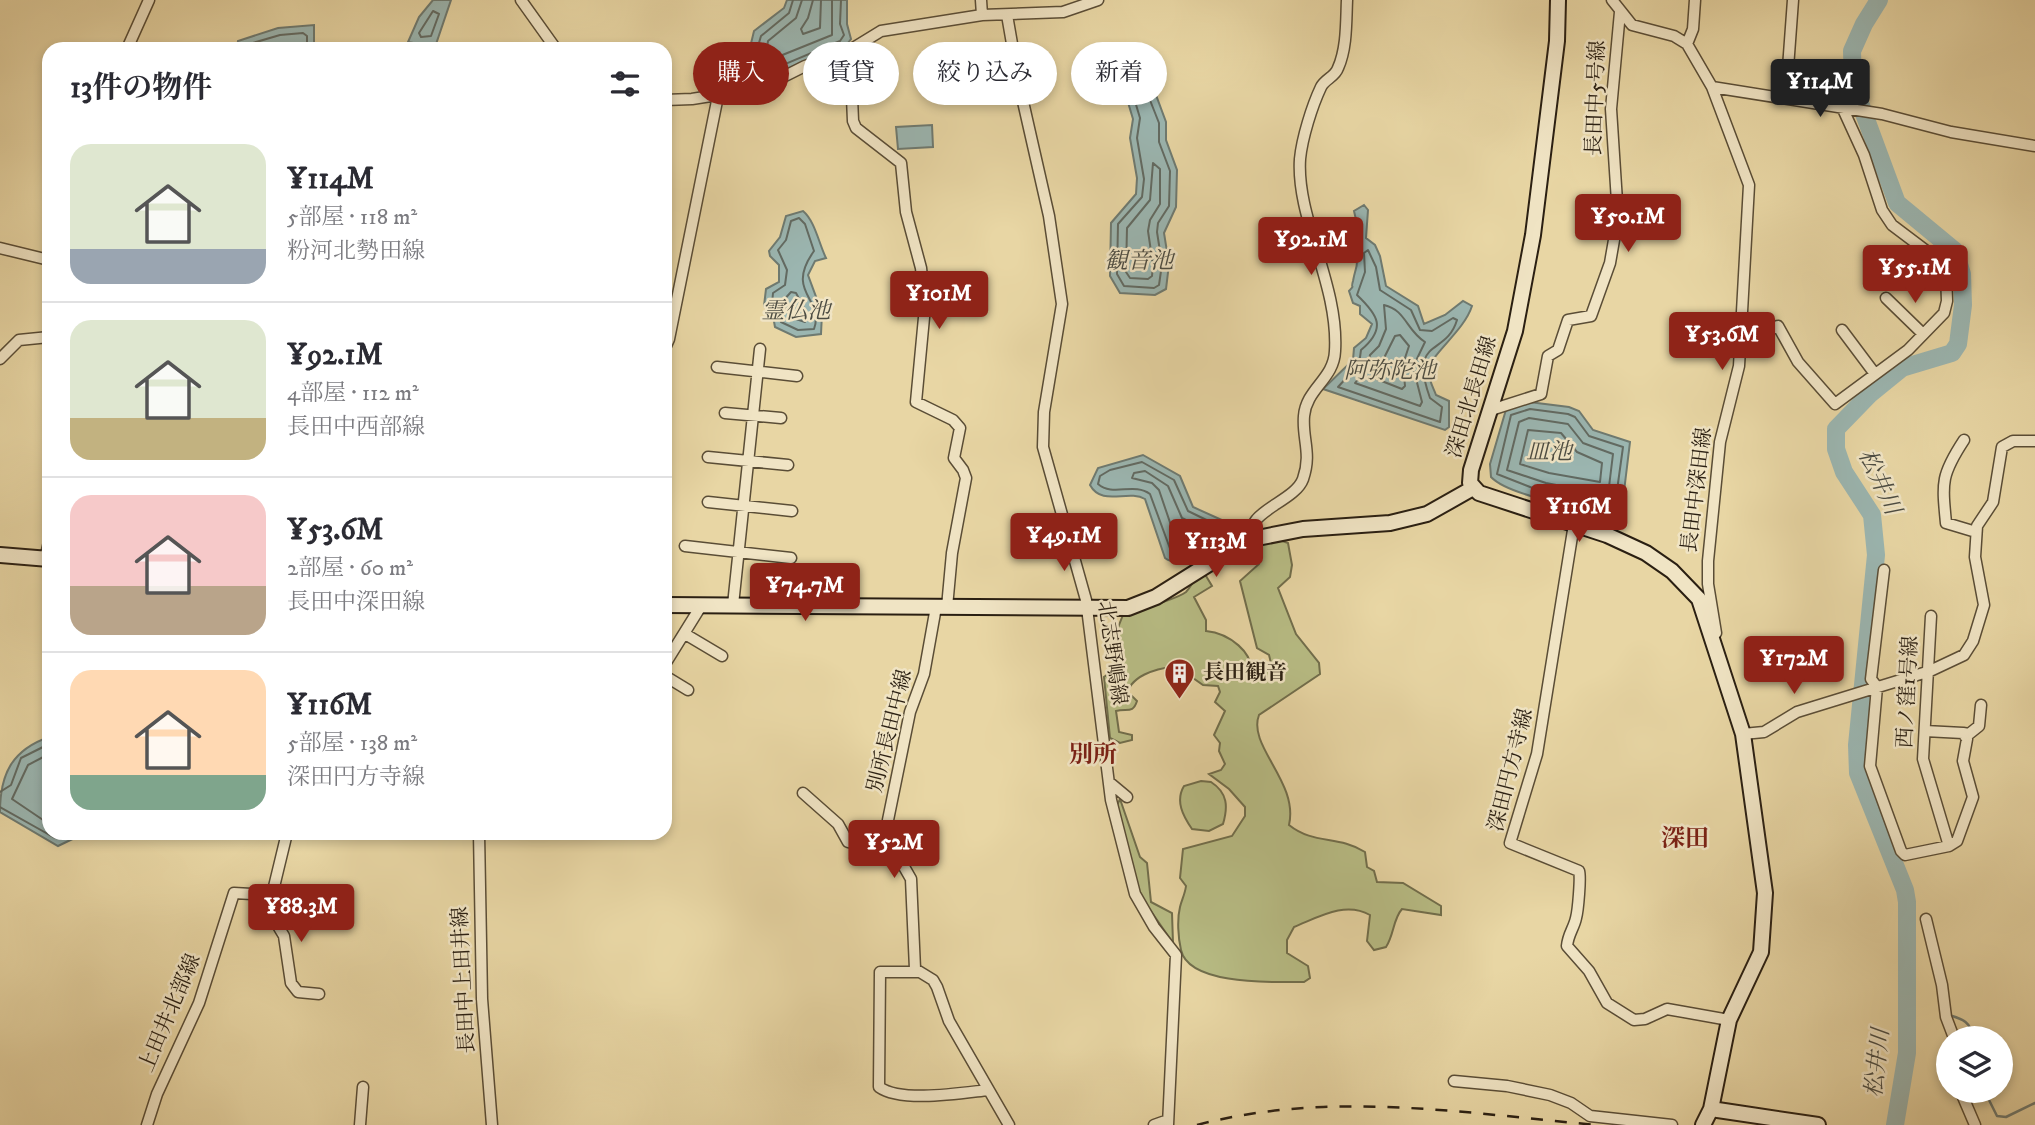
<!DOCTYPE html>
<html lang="ja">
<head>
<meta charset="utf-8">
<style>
  :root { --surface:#fff; --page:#f7f7f7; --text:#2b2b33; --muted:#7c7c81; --line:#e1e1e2; --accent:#8f2418 }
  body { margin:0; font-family:"IM FELL DW Pica","Noto Serif JP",serif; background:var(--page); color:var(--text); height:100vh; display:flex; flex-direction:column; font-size:26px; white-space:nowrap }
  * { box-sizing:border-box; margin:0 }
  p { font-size:23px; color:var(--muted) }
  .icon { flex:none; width:38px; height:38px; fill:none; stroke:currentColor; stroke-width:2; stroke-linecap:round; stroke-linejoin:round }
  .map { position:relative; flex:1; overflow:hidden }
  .side { position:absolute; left:42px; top:42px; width:630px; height:798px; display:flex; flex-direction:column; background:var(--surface); border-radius:21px; box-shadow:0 4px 10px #0003 }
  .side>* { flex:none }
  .top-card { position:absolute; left:693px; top:42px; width:665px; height:63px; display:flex; gap:14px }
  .fabs { position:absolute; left:1936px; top:1026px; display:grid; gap:14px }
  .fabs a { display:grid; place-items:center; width:77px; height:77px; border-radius:50%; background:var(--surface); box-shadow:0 4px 10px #0003; font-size:35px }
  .price { position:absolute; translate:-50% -60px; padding:0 16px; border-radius:7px; background:var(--accent); color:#fff; font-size:23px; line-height:46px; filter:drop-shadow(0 2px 4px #0008) }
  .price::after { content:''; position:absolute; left:50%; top:42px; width:21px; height:16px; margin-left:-10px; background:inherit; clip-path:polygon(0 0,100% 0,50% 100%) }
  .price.current { background:#222; color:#fff }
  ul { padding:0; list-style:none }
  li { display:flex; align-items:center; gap:21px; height:175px; padding:0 28px }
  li+li { border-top:2px solid var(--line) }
  li span { display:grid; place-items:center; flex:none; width:196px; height:140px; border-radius:21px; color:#555 }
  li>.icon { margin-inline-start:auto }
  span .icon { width:84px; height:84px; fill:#fffc; stroke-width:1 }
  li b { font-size:30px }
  h2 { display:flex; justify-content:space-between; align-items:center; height:84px; padding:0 28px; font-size:30px }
  .tag { padding:0 24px; border-radius:32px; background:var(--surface); box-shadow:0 4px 10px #0003; font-size:24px; line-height:63px }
  .tag.current { background:var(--accent); color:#fff }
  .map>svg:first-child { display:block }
  .green { fill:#b8bd85; stroke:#716e4c; stroke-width:2 }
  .water { fill:#9bb6b1; stroke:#6e7a71; stroke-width:2 }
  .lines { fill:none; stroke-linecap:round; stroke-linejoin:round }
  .shore { stroke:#626a62; stroke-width:2 }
  .stream { stroke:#6e7a71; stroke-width:2.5 }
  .river { stroke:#9bb6b1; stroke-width:18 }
  .street-casing { stroke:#5a4d36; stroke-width:13 }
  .secondary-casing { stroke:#2a1f12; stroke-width:18 }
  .street { stroke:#f0e4c4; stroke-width:10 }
  .secondary { stroke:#f0e4c4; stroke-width:14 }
  .rail { stroke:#2a1f12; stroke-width:2.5; stroke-dasharray:12 12; stroke-linecap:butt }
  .labels { text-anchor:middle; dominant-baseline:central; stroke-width:5; stroke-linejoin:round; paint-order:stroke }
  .street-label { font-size:21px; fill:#2a1f12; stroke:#f0e4c4 }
  .poi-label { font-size:21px; font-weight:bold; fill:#2a1f12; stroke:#f0e4c4; text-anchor:start }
  .water-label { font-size:23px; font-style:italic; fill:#4c4c42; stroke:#f0e4c4 }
  .quarter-label { font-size:24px; font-weight:bold; fill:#7a1f14; stroke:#f0e4c4 }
</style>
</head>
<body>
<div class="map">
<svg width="2035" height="1125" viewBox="0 0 2035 1125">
  <rect width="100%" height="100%" fill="#e8d6a4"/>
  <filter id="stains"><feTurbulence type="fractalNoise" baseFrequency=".00286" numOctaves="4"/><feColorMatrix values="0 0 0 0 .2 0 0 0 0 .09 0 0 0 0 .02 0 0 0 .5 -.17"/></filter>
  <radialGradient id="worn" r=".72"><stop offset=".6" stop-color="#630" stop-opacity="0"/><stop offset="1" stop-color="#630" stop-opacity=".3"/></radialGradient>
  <path class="green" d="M1274,538L1288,543L1292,565L1290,577L1278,588L1296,634L1319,663L1320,674L1259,715C1247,746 1299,782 1289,825C1314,845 1338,835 1365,852L1367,867L1374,871L1377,882L1403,883L1441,906V915L1402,909C1393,919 1394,935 1386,947L1374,950L1367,941L1370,915C1345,901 1319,917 1294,927L1287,940V953L1308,966L1310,978L1304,982C1275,982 1189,986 1181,950C1178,937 1177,919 1180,907C1182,899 1185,894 1186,886L1180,878L1183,849L1232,836L1245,816V807L1229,789L1209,774L1221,770L1225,764L1219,751L1220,743L1214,735L1225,711L1215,702L1220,692L1218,686L1203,685L1176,666C1155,669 1130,675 1125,698L1132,696L1137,701C1133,714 1127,708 1116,711L1119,732L1132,735V740L1120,743L1110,738L1104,677L1118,667L1115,635L1123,615C1136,611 1177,599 1186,592C1194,584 1193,575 1206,576L1212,586L1194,597L1206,620V631C1227,633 1257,652 1250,677L1265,673L1271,663L1269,655L1257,648L1240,581L1259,564L1255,549L1261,541Z
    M1201,781L1211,782C1228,793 1228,807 1223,824L1209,831L1192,829C1183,816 1175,801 1184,786Z
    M1120,799L1140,857L1147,863L1151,902L1172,913L1173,943L1139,894L1117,805Z"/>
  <path class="water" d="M433,0H451L435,47L408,42L419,17Z
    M787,0H847V24L851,39L844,48L808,60L758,85L746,64L754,31L784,8Z
    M314,25V49H237L238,41L278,28Z
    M1137,51L1140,52L1166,122V140L1177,170L1176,207L1164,233L1169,264L1166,289L1155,295L1120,293L1110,276L1111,223L1136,194L1137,178L1130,138L1133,119L1124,89L1129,57Z
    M932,125L933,147L898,149L896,127Z
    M1364,205L1368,210L1366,238L1375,245L1380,256L1386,286L1418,306L1424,324L1445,315L1463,301L1472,306C1464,331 1431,354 1429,369C1427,377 1433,387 1436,395L1449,401V427L1445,430L1323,389L1353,360L1354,348L1366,338L1372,324L1360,314V306L1353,303L1349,291C1356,283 1350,291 1353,281C1357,260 1361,266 1349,247L1357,224L1354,211Z
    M803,211C815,221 819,244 826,258L815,261L808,275L822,313L821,334L796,337L775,327L773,316L764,306L766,289L779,282V265L770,256L769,251L780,237L786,216Z
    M1529,402L1569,407L1579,411L1593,430L1630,442L1622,508L1614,514C1585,508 1510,497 1491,477L1490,464L1505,413L1507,408Z
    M1143,455L1180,476L1193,507L1235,526C1235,545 1181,572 1165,558L1145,499C1128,489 1102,507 1090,485L1098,468Z
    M49,737V833H85L58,846L0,812C0,774 12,750 49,737Z"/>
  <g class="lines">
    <path class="shore" d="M793,0L789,13L761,36L753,63L759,75L840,41L844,35L840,24L841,0
      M802,0L796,18L768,41L765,62L832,35V0
      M813,0L808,18L801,29L803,34L820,28L821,0
      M433,11L439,14L431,36L421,37L419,33Z
      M244,49L246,45L280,35L303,33L307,36V49
      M1137,66L1144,75L1146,90L1159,123V142L1170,171L1169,206L1158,223L1157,232L1162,264L1159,285L1154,288L1124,286L1117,274L1118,224L1142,197L1144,179L1137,138L1140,118L1131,88L1134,68Z
      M1153,163L1160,169V204L1150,220L1148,231L1153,265L1152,276L1148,279L1130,278L1126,272L1127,228L1150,200Z
      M799,218L805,224L814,251C784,293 825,298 814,329L798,330L781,322L779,313L772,304L773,293L785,285L787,270L778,250L786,240L791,221Z
      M1368,250L1376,267L1380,290L1411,310L1420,330L1432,331L1453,318L1457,320C1446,357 1408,337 1430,398L1442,407L1440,422L1338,387L1359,364L1361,350C1387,328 1378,315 1357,295L1365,272L1364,253Z
      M791,292L796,293L805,310V322L790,317L782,302Z
      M1384,305C1406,310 1406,330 1425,342L1413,367L1422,402L1420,406L1355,383L1367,368L1370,355L1379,346L1386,329Z
      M1395,336L1400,335L1409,346L1403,364L1405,386L1402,389L1374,378Z
      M1530,409L1568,414L1575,417L1589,436L1623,447L1615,505L1611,506L1543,492L1497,474L1511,415Z
      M1529,418L1568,424L1583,443L1613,454L1608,495L1546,483L1507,470L1519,422Z
      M1528,430L1561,433L1577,452L1602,463L1600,482L1549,473L1520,464Z
      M1142,462L1174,480L1188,511L1223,528L1224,533L1189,554H1172L1150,494C1134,482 1113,497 1098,484L1100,476L1110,470Z
      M1145,471L1168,486L1182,518L1206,530V535L1185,546H1178L1159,490L1152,483L1132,478L1134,473Z
      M49,754L28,765L12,799L49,824
      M0,792L11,785L21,758L49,744
      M0,807L55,838L70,833"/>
    <path class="stream" d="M1949,1015C1963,1019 1971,1022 1973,1038
      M1984,1090L1997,1116L2006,1117L2035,1103"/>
    <path class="river" d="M1879,0L1864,24L1852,51L1853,84L1897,203L1955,251L1962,274L1963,305L1958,344L1952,353L1902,368L1870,394L1836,429V449L1844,472L1872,515L1876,555L1857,745L1858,773L1905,890L1907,902V1053L1895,1125"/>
    <defs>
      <path id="street" d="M521,0L556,49
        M981,0L982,15
        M1612,0L1632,25L1674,36L1687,44L1712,87L1749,185L1739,366L1720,442L1708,561V584L1716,633
        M1793,0L1788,68L1797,100
        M1007,15L1019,84L1049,216L1062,304L1044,412L1043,447L1086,600L1111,800L1135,894L1154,927L1176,955L1168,1125
        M1687,44L1693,29L1695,0
        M127,49L149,0
        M850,50L853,121L856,128L901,163L906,212L921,268L925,307L916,402L953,420L960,428L954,458L963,470L966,478L952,553L947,607
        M1712,87L1882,114L1951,132L2035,146
        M665,100L692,99L761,88L805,66L850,50L881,31L982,15L1063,12L1098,0
        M0,248L49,260
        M1886,298L1923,334
        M1842,330L1875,374
        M1742,338L1778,326L1798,362L1835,404L1908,350L1944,313L1947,301L1946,273L1941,262L1892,225L1882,210L1864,155L1842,107
        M665,348L669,339L718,96
        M0,359L19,340L49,337
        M717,367L797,376
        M1491,410L1541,394L1548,356L1558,350L1568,320L1591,316L1610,263L1618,217L1611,109L1620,12
        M725,413L781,418
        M1964,440C1941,475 1942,482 1946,523L1976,532
        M708,457L788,465
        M708,502L792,511
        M1574,524L1537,754L1510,843L1579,871C1581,877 1578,911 1576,918C1574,928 1568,934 1567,946L1589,971L1607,1003L1634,1020L1645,1019L1667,1009L1729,1020
        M1247,540C1249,534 1252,525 1256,520C1267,506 1297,496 1303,479C1312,453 1302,439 1304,416C1306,389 1334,379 1335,351C1339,285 1296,218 1300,159C1302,138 1312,106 1321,87C1325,79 1335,77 1338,68C1347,48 1346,22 1347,0
        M685,546L791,558
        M45,559L49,542
        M1884,570L1871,679L1877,687L1870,766L1901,851L1905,855L1949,846L1923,759L1931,616
        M733,605L760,349
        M936,607L924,674L910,712L888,820L891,844L911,879L915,969L933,980L937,987L949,1021L1009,1125
        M685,634L722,656
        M665,664L701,606
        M665,676L688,690
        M1925,731L1963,733L1967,739L1963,761L1973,797L1957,841L1949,846
        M1963,733L1969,734L1979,726L1981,705
        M1743,734L1764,732L1797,712L1930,671L1964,655L1973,641L1984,605L1975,557L1977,526L1993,502L2002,447L2013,441H2035
        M1109,782L1127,797
        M803,793L838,824L848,842L865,846L891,844
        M479,833L482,999L492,1125
        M272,895L275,921L284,936L291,983L298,992L319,994
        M1926,919L1942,985L1946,1017L1954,1038
        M918,972H880L879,1087C901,1103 961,1093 988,1090
        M1454,1081L1507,1086L1550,1095L1571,1103L1590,1116L1672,1125
        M1960,1090L1975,1125
        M147,1125L157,1094L199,1003L234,893L272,895L287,833
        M360,1125L363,1087
        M1154,1125L1168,1120"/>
      <path id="secondary" d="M1558,0L1557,41L1533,235L1515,331L1471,470L1470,483L1479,493L1607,535L1646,553L1672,571L1699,599L1743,734L1765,893L1761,952L1729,1020L1711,1109L1703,1125
        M0,555L49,559
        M665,605L1128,608L1156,597L1247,540L1303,529L1390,523L1427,514L1473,488
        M1711,1109L1818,1125"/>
    </defs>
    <use href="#street" class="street-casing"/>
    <use href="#secondary" class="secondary-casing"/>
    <use href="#street" class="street"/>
    <use href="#secondary" class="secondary"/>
    <path class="rail" d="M1197,1125C1329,1090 1463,1113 1597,1125"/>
  </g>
  <defs>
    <symbol id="building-pin" viewBox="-11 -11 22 30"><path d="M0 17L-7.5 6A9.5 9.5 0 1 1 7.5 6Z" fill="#8f2418" stroke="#f0e4c4"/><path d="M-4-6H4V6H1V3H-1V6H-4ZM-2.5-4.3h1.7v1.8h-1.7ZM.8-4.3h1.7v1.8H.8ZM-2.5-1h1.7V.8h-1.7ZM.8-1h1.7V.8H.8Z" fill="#fff"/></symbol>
  </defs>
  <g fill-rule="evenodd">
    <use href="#building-pin" x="1162" y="656" width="35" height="47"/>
  </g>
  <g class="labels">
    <g class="street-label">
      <text transform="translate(1596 98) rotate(-88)">長田中5号線</text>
      <text transform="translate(1472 397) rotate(-73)">深田北長田線</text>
      <text transform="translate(1697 490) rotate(-83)">長田中深田線</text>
      <text transform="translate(1112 653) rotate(82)">北志野嶋線</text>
      <text transform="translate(1908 692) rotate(-87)">西ノ窪1号線</text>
      <text transform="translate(890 731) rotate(-76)">別所長田中線</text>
      <text transform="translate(1511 770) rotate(-76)">深田円方寺線</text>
      <text transform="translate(464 980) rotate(-93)">長田中上田井線</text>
      <text transform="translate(170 1013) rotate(-67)">上田井北部線</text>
    </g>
    <g class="poi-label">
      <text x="1203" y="673">長田観音</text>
    </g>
    <g class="water-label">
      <text x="1139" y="261">観音池</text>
      <text x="796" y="311">霊仏池</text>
      <text x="1390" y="371">阿弥陀池</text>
      <text x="1549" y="452">皿池</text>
      <text transform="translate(1879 482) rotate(65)">松井川</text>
      <text transform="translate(1878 1063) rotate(-84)">松井川</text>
    </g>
    <g class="quarter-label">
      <text x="1093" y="755">別所</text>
      <text x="1685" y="839">深田</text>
    </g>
  </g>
  <rect width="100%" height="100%" filter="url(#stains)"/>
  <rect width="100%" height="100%" fill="url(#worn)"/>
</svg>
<div class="fabs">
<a><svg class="icon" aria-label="layers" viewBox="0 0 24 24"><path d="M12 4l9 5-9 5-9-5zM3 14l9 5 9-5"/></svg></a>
</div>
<b class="price current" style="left:1820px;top:119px">¥114M</b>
<b class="price" style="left:1628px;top:254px">¥50.1M</b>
<b class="price" style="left:1311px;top:277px">¥92.1M</b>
<b class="price" style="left:1915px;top:305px">¥55.1M</b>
<b class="price" style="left:939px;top:331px">¥101M</b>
<b class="price" style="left:1722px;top:372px">¥53.6M</b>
<b class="price" style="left:1579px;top:544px">¥116M</b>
<b class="price" style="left:1064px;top:573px">¥49.1M</b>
<b class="price" style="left:1216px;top:579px">¥113M</b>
<b class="price" style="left:805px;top:623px">¥74.7M</b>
<b class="price" style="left:1794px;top:696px">¥172M</b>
<b class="price" style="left:894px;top:880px">¥52M</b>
<b class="price" style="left:301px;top:944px">¥88.3M</b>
<div class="top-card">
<a class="tag current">購入</a>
<a class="tag">賃貸</a>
<a class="tag">絞り込み</a>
<a class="tag">新着</a>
</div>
<section class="side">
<h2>13件の物件<svg class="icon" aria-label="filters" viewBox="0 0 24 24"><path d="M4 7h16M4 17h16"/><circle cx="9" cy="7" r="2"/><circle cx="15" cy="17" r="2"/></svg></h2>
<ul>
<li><span style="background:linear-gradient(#dfe7d0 75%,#9aa5b1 0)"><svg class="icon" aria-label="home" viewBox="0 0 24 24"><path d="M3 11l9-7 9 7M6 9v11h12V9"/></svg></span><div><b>¥114M</b><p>5部屋 · 118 m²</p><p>粉河北勢田線</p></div></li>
<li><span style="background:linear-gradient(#dfe7d0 70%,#c2b280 0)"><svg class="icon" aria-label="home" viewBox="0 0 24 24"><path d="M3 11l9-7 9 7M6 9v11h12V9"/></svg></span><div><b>¥92.1M</b><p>4部屋 · 112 m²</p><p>長田中西部線</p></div></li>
<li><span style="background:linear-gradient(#f6c9c9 65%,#b9a48a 0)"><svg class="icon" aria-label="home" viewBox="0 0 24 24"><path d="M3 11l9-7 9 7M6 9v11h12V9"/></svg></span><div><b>¥53.6M</b><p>2部屋 · 60 m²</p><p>長田中深田線</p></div></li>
<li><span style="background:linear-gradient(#ffd9b3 75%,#7fa58c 0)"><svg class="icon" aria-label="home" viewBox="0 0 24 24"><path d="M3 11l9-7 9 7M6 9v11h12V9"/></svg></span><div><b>¥116M</b><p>5部屋 · 138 m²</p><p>深田円方寺線</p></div></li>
</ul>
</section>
</div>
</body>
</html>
